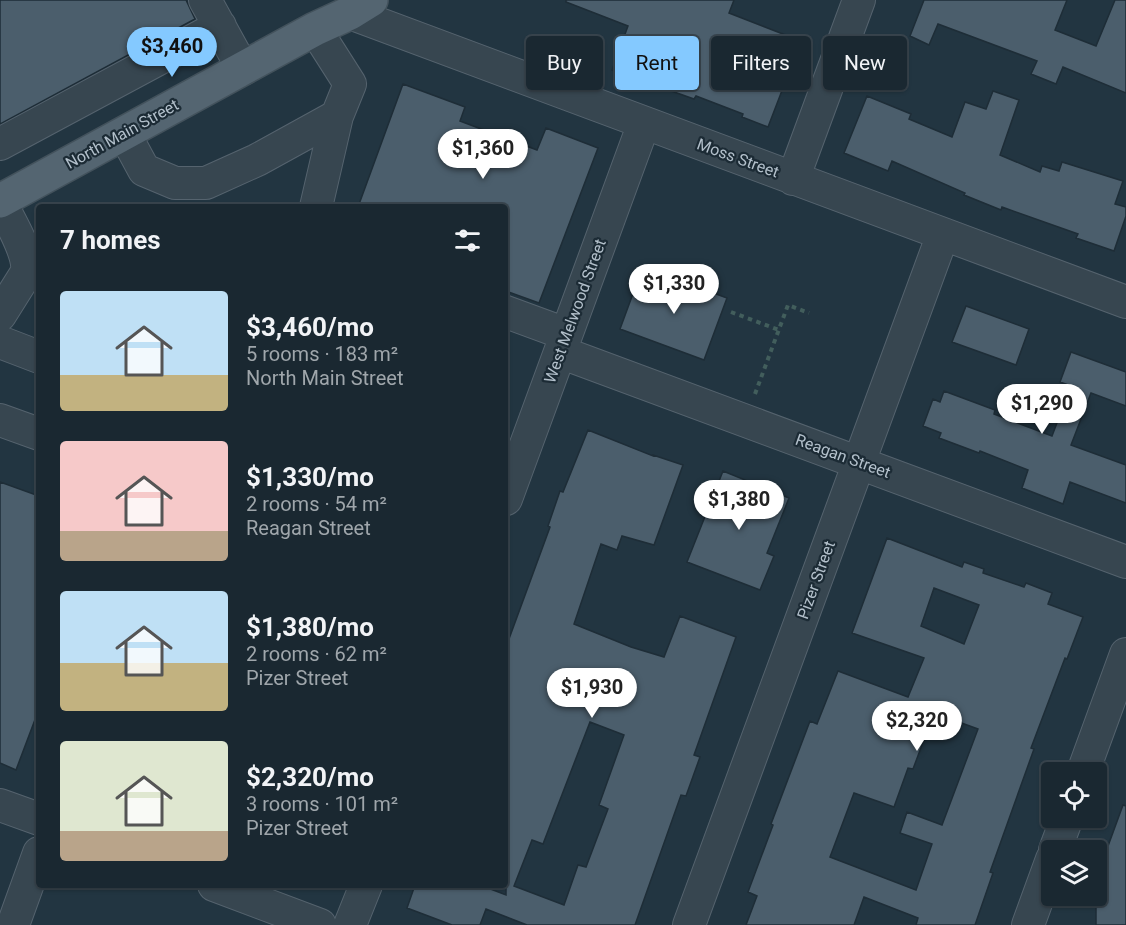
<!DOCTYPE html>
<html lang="en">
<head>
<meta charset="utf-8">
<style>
  :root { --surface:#1a2831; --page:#27343d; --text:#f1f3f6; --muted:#9fa6ab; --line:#38444d; --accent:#84c9ff }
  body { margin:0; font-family:Roboto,sans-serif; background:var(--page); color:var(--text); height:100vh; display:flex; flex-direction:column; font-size:22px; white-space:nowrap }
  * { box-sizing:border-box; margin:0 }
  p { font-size:20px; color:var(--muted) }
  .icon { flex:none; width:33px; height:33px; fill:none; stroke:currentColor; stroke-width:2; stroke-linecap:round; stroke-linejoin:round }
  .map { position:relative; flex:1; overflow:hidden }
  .drawer { position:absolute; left:36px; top:204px; width:472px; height:684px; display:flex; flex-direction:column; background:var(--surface); border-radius:6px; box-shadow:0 2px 4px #0004,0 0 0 2px var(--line) }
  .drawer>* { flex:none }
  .guide { position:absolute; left:526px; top:36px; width:508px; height:54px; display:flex; gap:12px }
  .fabs { position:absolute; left:1041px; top:762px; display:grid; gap:12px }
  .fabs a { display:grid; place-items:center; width:66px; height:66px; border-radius:6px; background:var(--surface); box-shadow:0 2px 4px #0004,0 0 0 2px var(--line); font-size:30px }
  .price { position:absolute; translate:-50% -51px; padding:0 14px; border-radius:21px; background:#fff; color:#222; font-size:20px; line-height:39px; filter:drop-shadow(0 2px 3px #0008) }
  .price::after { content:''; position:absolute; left:50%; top:36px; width:18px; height:14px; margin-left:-9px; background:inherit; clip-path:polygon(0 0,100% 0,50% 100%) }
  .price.current { background:var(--accent); color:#111 }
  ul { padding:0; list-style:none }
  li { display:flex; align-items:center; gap:18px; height:150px; padding:0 24px }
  li span { display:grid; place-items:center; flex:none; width:168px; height:120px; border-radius:6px; color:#555 }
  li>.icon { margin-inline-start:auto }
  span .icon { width:72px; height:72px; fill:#fffc; stroke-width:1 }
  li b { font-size:26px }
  h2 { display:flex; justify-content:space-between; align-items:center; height:72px; padding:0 24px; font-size:26px }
  .pill { padding:0 21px; border-radius:6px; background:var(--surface); box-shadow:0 2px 4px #0004,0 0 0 2px var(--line); font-size:21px; line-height:54px }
  .pill.current { background:var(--accent); color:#111 }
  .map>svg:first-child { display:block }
  .building { fill:#4b5e6c; stroke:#1e2d37; stroke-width:1.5; fill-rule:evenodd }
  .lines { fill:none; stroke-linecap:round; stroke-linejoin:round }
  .minor-casing { stroke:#55636e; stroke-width:34 }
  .major-casing { stroke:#43525c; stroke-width:36 }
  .path { stroke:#425e5c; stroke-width:4; stroke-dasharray:4.5 4.5; stroke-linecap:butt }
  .minor { stroke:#374650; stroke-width:32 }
  .major { stroke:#546571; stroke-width:33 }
  .labels { text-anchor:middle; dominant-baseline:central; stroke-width:4.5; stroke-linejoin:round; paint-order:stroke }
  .street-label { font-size:16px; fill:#b3c0cb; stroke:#1c2b35 }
</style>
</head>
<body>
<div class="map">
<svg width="1126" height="925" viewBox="0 0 1126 925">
  <rect width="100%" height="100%" fill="#223541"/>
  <path class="building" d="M0,0H186L195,19L0,124Z
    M566,0H734L729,13L801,41L768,127L742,117L743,114L696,96L694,99L612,70L628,26L566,2Z
    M924,0H1067L1055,30L1096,46L1115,0H1126V93L1063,67L1056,84L1031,74L1037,61L938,24L929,45L910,36Z
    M403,84L465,107L460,121L537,150L546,128L598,148L539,303L506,291V207H358Z
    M993,91L1019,100L1000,155L1040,172L1042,166L1059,171L1062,162L1123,181L1115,204L1126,207V216L1114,251L1076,238L1078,234L1002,207L1001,210L964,195L965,193L892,161L888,171L844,153L867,96L911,114L909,119L952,137L965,102L986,109Z
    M654,271L727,298L704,360L620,329L638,280L649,284Z
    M966,306L1029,329L1016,365L952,342Z
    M1071,352L1126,372V406L1091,393L1071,445L1126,465V503L1070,482L1063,504L1022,488L1028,470L980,451L979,453L939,438L941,433L923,426L933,399L940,402L944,391L995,410L994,414L1052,436L1071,386L1060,382Z
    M588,430L653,456V455L683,465L654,545L622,536L617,550L601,544L574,624L631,647L664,657L680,616L736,637L694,755L700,757L686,796L681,795L635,925H527L486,909L480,925H452L407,908L415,885H480L506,895V647L550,527L548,526L560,491L563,492ZM590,722L624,735L599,805L608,809L586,867L578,865L564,905L514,886L532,840L543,844Z
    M723,471L789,498L767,553L774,556L760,590L687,562Z
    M0,482L39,496V709L16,770L0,763Z
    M887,538L962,567L964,562L984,569L983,573L1024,587L1026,583L1052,593L1048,604L1083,617L1067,659L1065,658L1031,748L1034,749L990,872L993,873L975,925H916L918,918L864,897L854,925H746L757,896L748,892L773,825L771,824L810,721L817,724L838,671L908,697L924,658L852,633ZM934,588L979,605L964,644L921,626ZM934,713L978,729L942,825L907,812L900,833L932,844L916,890L830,857L854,793L894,807L908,768L913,769Z
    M1123,805L1126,806V925H1096V879Z"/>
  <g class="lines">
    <defs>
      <path id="minor" d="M205,0L243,69
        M350,13L1126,302
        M124,133L144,170L175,183H206L257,160L337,116L350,84L315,29
        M0,144L220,26
        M793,179L859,0
        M316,207L337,116
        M506,312L566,334
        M0,315L27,272C30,252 8,219 0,201
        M0,342L39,357
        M560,352L1126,562
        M0,420L39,434
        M506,499L644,123
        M1083,772L1126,654
        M0,805L39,819
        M1055,850L1067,818
        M214,885L320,925
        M13,925L39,853
        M350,925L366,885
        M689,925L943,234
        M1028,925L1052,859"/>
      <path id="major" d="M0,201L315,29L350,13L371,0"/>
    </defs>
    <use href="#minor" class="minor-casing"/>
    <use href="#major" class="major-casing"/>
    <path class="path" d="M731,312L779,330
      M755,394L788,305L809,313"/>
    <use href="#minor" class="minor"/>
    <use href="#major" class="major"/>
  </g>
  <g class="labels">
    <g class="street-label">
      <text transform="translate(122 134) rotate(-29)">North Main Street</text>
      <text transform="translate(738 158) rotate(20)">Moss Street</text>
      <text transform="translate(575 311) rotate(-70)">West Melwood Street</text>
      <text transform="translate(843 456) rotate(20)">Reagan Street</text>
      <text transform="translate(816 580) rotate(-70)">Pizer Street</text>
    </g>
  </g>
</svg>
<div class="fabs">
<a><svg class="icon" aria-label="locate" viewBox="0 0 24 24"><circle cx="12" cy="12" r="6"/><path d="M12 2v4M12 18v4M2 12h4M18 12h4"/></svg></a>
<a><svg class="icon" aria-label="layers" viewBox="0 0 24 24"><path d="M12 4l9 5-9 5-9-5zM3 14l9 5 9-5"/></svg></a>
</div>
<b class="price current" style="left:172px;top:78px">$3,460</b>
<b class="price" style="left:483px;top:180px">$1,360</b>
<b class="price" style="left:674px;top:315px">$1,330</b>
<b class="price" style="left:1042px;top:435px">$1,290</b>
<b class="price" style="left:739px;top:531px">$1,380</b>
<b class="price" style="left:592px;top:719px">$1,930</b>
<b class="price" style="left:917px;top:752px">$2,320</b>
<div class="guide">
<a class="pill">Buy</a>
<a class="pill current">Rent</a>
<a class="pill">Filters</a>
<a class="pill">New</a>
</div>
<section class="drawer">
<h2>7 homes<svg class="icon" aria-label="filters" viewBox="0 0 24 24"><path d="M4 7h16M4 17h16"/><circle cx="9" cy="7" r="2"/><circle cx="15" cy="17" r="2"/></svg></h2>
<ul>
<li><span style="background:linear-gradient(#bfe0f5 70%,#c2b280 0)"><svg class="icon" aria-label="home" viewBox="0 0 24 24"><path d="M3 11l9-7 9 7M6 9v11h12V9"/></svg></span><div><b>$3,460/mo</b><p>5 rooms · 183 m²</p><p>North Main Street</p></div></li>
<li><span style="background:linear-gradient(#f6c9c9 75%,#b9a48a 0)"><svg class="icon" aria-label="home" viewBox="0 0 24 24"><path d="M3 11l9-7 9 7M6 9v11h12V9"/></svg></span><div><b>$1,330/mo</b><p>2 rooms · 54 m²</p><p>Reagan Street</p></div></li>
<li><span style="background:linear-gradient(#bfe0f5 60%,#c2b280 0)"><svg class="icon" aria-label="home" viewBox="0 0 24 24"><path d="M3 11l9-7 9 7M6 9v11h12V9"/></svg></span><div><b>$1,380/mo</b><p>2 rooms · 62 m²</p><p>Pizer Street</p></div></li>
<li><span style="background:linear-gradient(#dfe7d0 75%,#b9a48a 0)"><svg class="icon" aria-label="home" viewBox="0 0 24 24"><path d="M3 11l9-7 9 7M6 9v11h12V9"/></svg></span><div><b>$2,320/mo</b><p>3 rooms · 101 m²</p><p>Pizer Street</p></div></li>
</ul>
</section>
</div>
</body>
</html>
